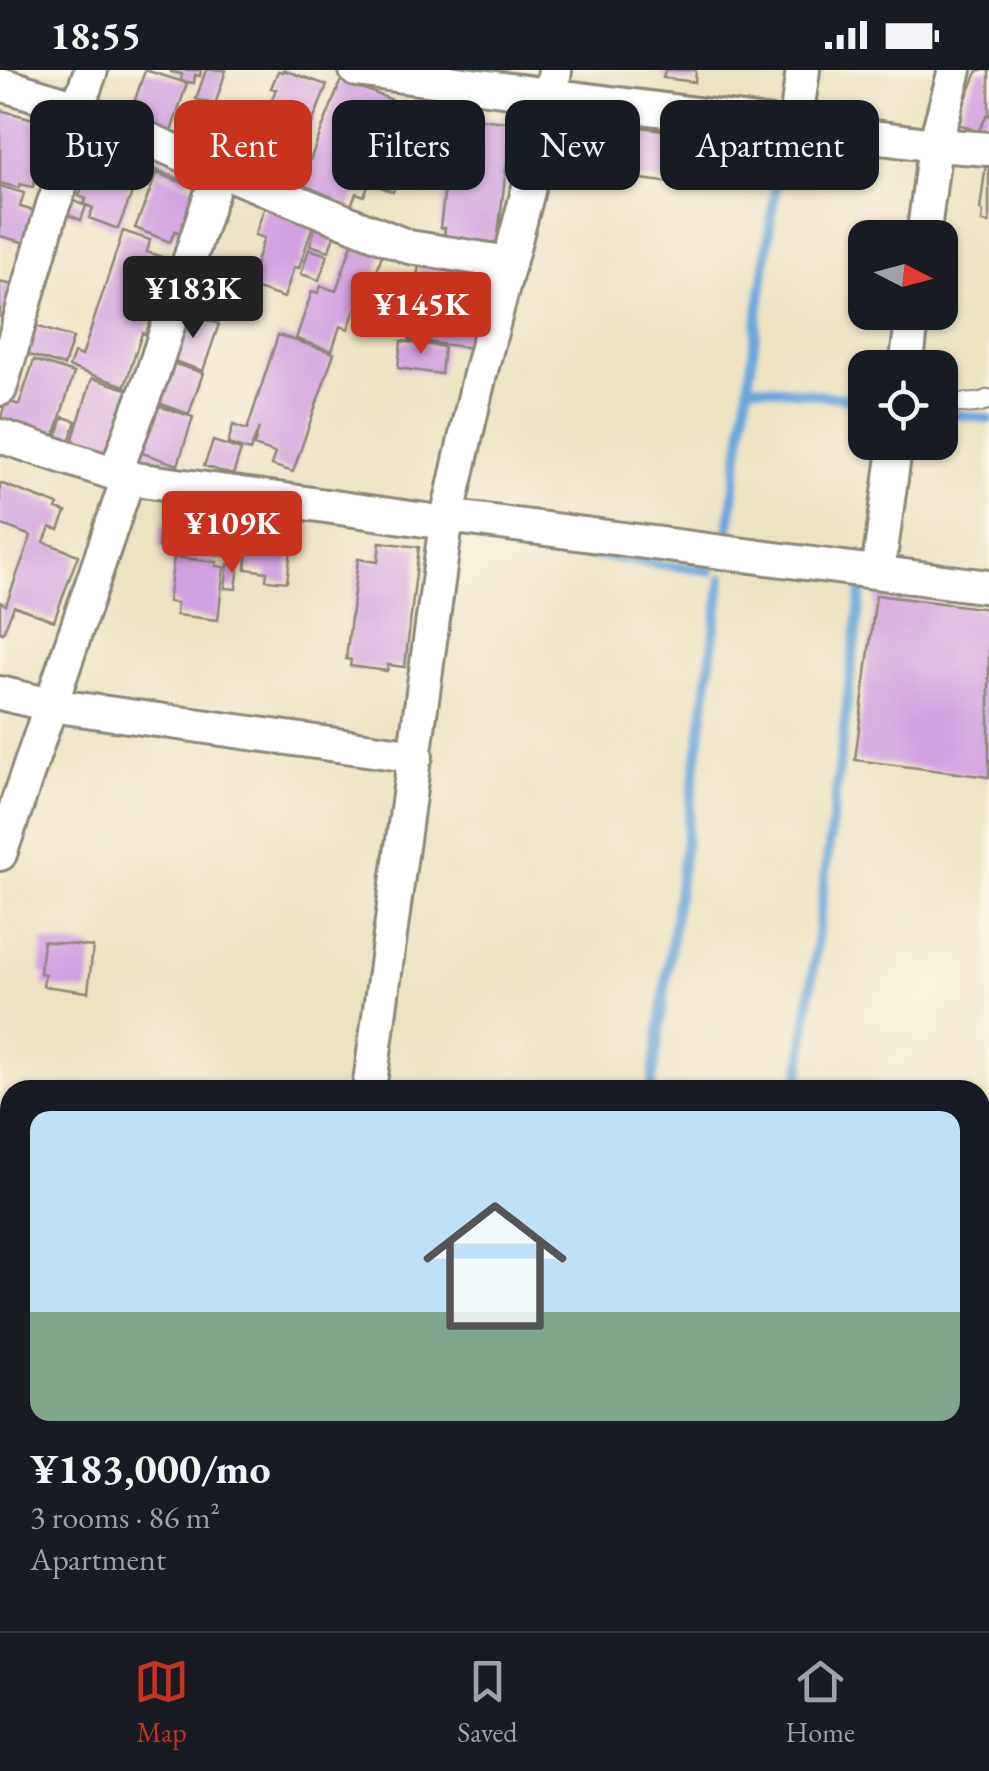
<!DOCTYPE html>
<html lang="en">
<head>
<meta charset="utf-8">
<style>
  :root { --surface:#171b24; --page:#242831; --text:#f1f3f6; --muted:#9ea1a6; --line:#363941; --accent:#c8321e }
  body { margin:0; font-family:"EB Garamond",serif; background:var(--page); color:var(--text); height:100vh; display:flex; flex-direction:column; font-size:38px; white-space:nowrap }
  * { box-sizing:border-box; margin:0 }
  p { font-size:32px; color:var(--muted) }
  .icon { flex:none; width:55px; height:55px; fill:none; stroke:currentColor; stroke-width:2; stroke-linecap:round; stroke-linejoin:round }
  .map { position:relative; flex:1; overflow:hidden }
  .drawer { position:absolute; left:0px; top:1010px; width:990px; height:552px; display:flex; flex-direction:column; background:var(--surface); border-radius:30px 30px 0 0; box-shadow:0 2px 8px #0004 }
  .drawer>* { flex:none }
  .banner { position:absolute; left:30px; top:30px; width:930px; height:90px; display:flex; gap:20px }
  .needle { width:65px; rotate:96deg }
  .controls { position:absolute; left:848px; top:150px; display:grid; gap:20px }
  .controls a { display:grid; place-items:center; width:110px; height:110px; border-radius:20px; background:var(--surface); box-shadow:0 2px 8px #0004; font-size:50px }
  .price { position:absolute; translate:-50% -85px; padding:0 22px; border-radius:10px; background:var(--accent); color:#fff; font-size:32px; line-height:65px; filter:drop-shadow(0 2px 5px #0008) }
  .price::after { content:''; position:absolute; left:50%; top:60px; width:30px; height:22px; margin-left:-15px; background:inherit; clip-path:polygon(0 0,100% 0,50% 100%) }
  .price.selected { background:#222; color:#fff }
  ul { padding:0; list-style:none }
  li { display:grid; align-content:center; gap:20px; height:530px; padding:0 30px }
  li span { display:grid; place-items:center; height:310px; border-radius:20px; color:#555 }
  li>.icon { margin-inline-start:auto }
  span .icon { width:180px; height:180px; fill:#fffc; stroke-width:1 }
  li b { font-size:42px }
  .tag { padding:0 35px; border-radius:20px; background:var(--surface); box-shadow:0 2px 8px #0004; font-size:35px; line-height:90px }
  .tag.selected { background:var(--accent); color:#fff }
  .status { display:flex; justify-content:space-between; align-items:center; height:70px; padding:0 50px; background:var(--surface); direction:ltr }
  .status svg { height:28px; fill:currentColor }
  .dock { display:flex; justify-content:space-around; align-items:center; height:140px; border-top:2px solid var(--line); background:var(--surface); font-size:28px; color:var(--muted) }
  .dock a { display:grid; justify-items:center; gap:5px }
  .dock .selected { color:var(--accent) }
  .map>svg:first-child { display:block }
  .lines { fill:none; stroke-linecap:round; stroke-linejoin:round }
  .stream { stroke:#6aa7db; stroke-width:10 }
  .building { fill:#d1a0e1 }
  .lane-casing { stroke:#8c8777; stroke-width:22 }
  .street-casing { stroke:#8c8777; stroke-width:38 }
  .lane { stroke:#fff; stroke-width:18 }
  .street { stroke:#fff; stroke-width:32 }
</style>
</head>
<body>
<div class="status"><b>18:55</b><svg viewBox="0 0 49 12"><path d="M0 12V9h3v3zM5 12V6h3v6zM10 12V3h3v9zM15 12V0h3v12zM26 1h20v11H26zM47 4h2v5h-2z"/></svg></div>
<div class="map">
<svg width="989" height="1561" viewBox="0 0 989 1561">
  <rect width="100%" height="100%" fill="#fcf5e5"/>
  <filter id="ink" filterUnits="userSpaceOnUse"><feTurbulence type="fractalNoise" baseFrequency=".01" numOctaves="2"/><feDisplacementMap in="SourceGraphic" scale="20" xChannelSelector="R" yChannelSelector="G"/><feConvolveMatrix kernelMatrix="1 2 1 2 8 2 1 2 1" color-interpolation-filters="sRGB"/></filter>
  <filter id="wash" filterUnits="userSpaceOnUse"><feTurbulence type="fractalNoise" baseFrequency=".0048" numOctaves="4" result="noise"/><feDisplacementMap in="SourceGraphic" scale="40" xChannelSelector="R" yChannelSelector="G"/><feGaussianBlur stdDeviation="2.25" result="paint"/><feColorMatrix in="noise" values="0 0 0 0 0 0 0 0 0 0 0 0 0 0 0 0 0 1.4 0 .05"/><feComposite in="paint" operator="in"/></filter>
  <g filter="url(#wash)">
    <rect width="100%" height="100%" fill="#ede3c3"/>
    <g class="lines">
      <path class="stream" d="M749,315L865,331
        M940,342L989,349
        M729,459L781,75
        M480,470L711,501
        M651,1020L722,508
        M798,1020L862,516
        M0,1063L10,1064
        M980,1196L989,1197
        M909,1561L910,1552"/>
    </g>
    <g id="blocks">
      <path class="building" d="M145,0L187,13L171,62L129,48Z
        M172,0H201L200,6L195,5L194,13L181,11L182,4L171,2Z
        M206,0H226L215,35L196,29Z
        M283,0L327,15L290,110L233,88L241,67L255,73L276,19L271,18L278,1L283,2Z
        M665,0H696L695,12L663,8Z
        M978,0H989V46L987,45L978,62L959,54L962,47L959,45Z
        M341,10L392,30L385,49L393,52L385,74L376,71L365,99L373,102L364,126L356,123L351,136L300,116Z
        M0,40L37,50L36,56L49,59L33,117L20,114L19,118L0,113Z
        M459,47L526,54L525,60L511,58L497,173L444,166L445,158H440L453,52L458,53Z
        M566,47L619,54L613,104L560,97Z
        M632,56L686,63L680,114L625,107Z
        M207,65L232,75L227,88L201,78Z
        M150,84L192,101L187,112L145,96Z
        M987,85H989V153L982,152L983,141L980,140Z
        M94,88L134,104L127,122L132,123L118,159L89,148L93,138L84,134L86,129L79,126Z
        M389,96L401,101L393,122L381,117Z
        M157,103L199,119L182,164L175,161L170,172L135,158Z
        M0,116L24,123L20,137L35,141L26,173L0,166Z
        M67,128L86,136L81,150L61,142Z
        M265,136L314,152L299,198L294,197L284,228L248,216L264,168L255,165Z
        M317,152L336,159L329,181L310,175Z
        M123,161L150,170L147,182L174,191L156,246H152L146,264L142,263L125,316L69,297L74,283L82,286Z
        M354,168L384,178L364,242L355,239L348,259L340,256L332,281L296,269L312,221L318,223L321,216L336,221Z
        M309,179L328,185L319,210L301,204Z
        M419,194L478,201L475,224L480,225L473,278L409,270L412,249H407L409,226L414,227Z
        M0,212L16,216L8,249L0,247Z
        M183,242L219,254L203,301L168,289Z
        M33,255L73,268L64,296L24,283Z
        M278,265L334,283L293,402L271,395L275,383L254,376L259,358L250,381L228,374L233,355L247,360Z
        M401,271L444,277L441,304L398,298Z
        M34,290L74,303L53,370L0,351L6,330L19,335Z
        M166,291L203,303L189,344L153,331Z
        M92,308L133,321L113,382L103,384L77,376L73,369Z
        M152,334L193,347L178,395L136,381Z
        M63,347L76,351L68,375L55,371Z
        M213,371L241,380L233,405L204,396Z
        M0,413L58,435L56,439L66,442L59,460L50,457L44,472L78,485L54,551L14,536L3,563L0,562V532L6,535L31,466L0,454Z
        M201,439L237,444L231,486L158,477L161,454L184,457V475L186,456L199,457Z
        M251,450L294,456L287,512L266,510L267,502L246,499Z
        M380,472L419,477L405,597L388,595L387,601L350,596L351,590L346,589L358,489L378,492Z
        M174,487L217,492L216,496L224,497L218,550L176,545L177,533L168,532Z
        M228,494L239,495L236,519L225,518Z
        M876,525L989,539V707L855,690Z
        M43,871L93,877L88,922L43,916L45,904L40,903Z
        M0,1104L10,1105V1159L0,1158Z
        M0,1160L10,1161V1552H80L79,1561H0Z
        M980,1240L989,1241V1392L980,1391Z
        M980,1396L989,1397V1453L980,1452Z"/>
    </g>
  </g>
  <g filter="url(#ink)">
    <use href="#blocks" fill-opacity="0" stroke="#8c8777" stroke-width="2.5"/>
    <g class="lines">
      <defs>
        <path id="lane" d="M940,330C956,332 974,337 989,329"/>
        <path id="street" d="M356,0L935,75L989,79
          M0,14L64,33L219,100L409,177L509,193
          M77,40L91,0
          M795,57L803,0
          M923,168L935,75L955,0
          M906,298L913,242
          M0,319L53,135L89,45
          M0,366L128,408L446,453
          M115,404L152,305L219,100
          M447,446L989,517
          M878,502L896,372
          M0,623L50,635L416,686
          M0,784L128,408
          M369,1020L446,453L479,308L550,37L555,0
          M0,1085L10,1086
          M980,1215L989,1217
          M292,1561L293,1552
          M588,1561L590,1552
          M883,1561L884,1552"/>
      </defs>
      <use href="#lane" class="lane-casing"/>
      <use href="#street" class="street-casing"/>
      <use href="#lane" class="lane"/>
      <use href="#street" class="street"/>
    </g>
  </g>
</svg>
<div class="controls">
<a><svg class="needle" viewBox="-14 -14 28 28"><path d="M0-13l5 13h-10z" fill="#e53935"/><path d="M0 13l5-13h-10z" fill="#9ea1a6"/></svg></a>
<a><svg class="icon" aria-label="locate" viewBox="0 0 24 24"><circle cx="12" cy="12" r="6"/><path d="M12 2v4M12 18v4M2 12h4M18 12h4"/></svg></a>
</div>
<b class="price selected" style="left:193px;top:271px">¥183K</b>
<b class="price" style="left:421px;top:287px">¥145K</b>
<b class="price" style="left:232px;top:506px">¥109K</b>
<div class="banner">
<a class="tag">Buy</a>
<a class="tag selected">Rent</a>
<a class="tag">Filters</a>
<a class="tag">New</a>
<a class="tag">Apartment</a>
</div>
<section class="drawer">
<ul>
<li><span style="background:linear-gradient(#bfe0f5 65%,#7fa58c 0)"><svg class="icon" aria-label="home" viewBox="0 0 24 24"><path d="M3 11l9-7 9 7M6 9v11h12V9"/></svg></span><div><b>¥183,000/mo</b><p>3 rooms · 86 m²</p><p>Apartment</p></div></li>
</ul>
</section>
</div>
<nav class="dock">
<a class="selected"><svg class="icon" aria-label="map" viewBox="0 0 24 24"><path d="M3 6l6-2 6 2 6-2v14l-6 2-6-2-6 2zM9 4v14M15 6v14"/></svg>Map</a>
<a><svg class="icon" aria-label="saved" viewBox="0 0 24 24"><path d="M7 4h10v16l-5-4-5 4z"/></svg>Saved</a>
<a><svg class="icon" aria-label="home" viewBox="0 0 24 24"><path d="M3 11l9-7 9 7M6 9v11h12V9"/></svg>Home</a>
</nav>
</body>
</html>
